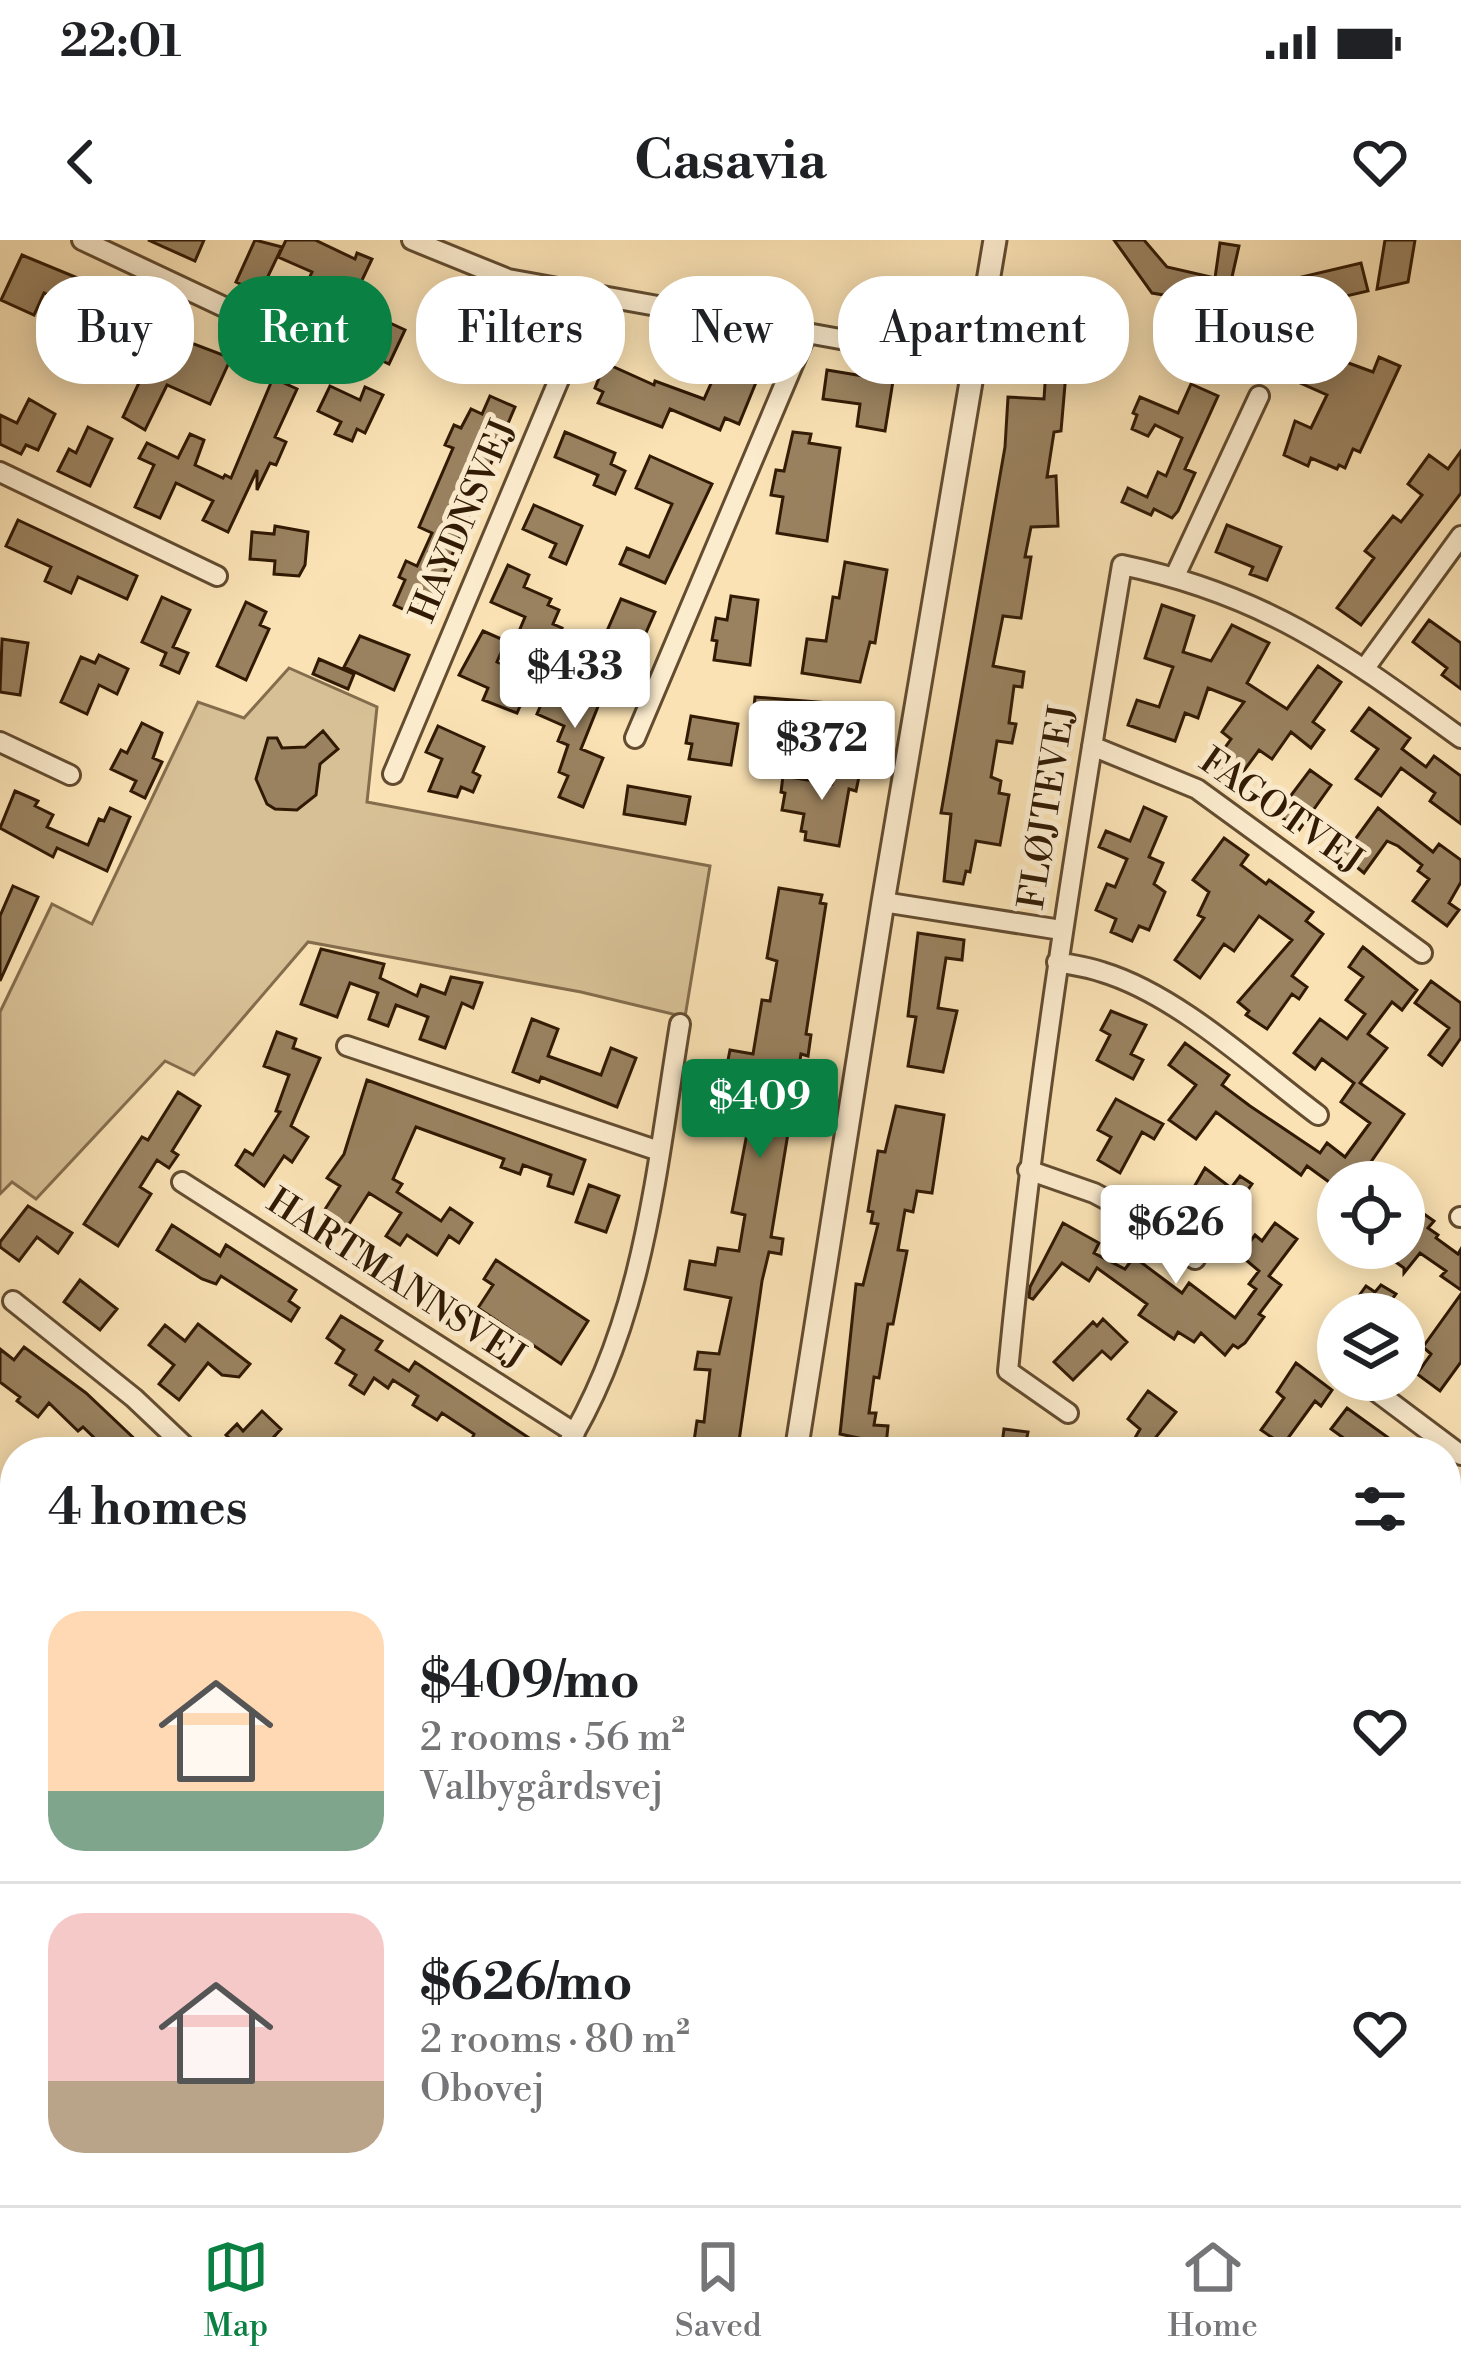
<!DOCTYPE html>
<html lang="en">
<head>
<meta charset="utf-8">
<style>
  :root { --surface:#fff; --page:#f6f6f6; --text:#202124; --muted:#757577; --line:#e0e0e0; --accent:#0b8043 }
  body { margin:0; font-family:"Libre Bodoni",serif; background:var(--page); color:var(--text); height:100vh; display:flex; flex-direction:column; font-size:45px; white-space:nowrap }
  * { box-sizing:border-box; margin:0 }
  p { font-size:39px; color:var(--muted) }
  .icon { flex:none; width:66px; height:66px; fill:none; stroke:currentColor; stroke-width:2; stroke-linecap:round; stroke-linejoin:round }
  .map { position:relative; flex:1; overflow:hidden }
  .sheet { position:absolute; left:0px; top:1197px; width:1461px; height:768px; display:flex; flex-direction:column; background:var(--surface); border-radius:48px 48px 0 0; box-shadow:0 6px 30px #0003 }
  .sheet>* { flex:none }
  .banner { position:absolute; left:36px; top:36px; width:1389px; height:108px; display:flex; gap:24px }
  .controls { position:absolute; left:1317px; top:921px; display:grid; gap:24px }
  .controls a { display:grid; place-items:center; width:108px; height:108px; border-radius:50%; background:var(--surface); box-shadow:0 6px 30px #0003; font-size:60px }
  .price { position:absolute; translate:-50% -102px; padding:0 27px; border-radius:12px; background:#fff; color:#222; font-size:39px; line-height:78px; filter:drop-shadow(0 3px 6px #0008) }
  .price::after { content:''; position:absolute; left:50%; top:72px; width:36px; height:27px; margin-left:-18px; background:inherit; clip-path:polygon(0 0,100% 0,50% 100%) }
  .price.on { background:var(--accent); color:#fff }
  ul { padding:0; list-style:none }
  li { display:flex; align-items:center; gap:36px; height:300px; padding:0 48px }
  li+li { border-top:3px solid var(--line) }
  li span { display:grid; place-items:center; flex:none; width:336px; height:240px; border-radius:36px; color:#555 }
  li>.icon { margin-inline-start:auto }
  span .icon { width:144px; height:144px; fill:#fffc; stroke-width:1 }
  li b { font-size:51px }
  h2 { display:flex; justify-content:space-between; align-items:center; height:144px; padding:0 48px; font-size:51px }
  .chip { padding:0 42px; border-radius:48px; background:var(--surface); box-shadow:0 6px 30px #0003; font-size:42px; line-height:108px }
  .chip.on { background:var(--accent); color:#fff }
  .status { display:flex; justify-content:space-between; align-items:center; height:84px; padding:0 60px; background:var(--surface); direction:ltr }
  .status svg { height:33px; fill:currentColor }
  header { display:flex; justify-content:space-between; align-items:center; height:156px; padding:0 48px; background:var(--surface); font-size:54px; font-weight:800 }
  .menu { display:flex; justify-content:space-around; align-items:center; height:168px; border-top:3px solid var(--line); background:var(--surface); font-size:33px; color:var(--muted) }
  .menu a { display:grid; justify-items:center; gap:6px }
  .menu .on { color:var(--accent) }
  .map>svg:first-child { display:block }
  .green { fill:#d8c096; stroke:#846d4d; stroke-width:3 }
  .water { fill:#b69e78; stroke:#81694a; stroke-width:3 }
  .building { fill:#9a8260; stroke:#311a04; stroke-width:3 }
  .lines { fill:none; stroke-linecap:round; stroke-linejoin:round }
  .minor-casing { stroke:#634c30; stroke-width:24 }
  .tertiary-casing { stroke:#634c30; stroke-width:27 }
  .minor { stroke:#fcecce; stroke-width:18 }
  .tertiary { stroke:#fcecce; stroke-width:21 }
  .labels { text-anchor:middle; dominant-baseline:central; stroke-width:10; stroke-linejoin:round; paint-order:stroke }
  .street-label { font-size:36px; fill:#311a04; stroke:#fcecce }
</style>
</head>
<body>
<div class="status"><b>22:01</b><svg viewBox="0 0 49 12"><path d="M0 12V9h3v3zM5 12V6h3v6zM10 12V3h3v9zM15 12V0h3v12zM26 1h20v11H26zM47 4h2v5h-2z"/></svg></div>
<header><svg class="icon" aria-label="back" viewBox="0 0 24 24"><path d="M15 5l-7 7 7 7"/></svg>Casavia<svg class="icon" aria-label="heart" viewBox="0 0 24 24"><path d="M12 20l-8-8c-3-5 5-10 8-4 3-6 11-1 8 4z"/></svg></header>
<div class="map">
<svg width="1461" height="1965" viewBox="0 0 1461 1965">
  <rect width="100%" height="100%" fill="#fae2b4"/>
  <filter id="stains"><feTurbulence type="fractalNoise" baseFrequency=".00167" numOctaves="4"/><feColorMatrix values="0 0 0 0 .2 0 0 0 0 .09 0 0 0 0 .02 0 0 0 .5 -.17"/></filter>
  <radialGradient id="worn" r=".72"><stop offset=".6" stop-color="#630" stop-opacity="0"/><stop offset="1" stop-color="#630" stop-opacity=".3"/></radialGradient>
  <path class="green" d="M289,428L377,467L367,562L710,626L685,777L581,752L308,702L194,835L165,821L36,959L12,942L0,954V772L52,664L92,684L198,462L244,478Z"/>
  <path class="water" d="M0,1513L15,1525V1607L0,1615Z"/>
  <path class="building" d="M148,0H204L195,21Z
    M255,0L282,7L260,53L236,42Z
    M286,0H315L355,19L357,13L372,19L346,74L302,54L312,32L278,17Z
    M1114,0H1144L1167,27L1215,38L1220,3L1239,6L1232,37L1254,41L1249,69L1152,53Z
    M1385,0H1415L1408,42L1377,49Z
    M22,15L107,50L98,69L139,86L149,65L178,78L170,95L231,118L210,164L167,145L145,190L123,177L151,117L102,95L101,99L84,91L92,75L44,53L34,75L1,60Z
    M1361,23L1368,51L1282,71L1276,43Z
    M364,71L405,90L389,124L368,114L372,104L353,95Z
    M526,73L550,84L524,137L504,125Z
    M1039,103L1064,107L1063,113L1088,117L1085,136L1066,133L1061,191L1054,192L1047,237L1056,236L1058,286L1031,287L1025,317H1031L1021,378L1003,376L993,426L1024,432L1022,447L1014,446L1009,483L1016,484L1012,503L997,501L991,537L1001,541L999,553L1009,555L1000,605L976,601L970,632L966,631L963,644L944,641L951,574L941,573L1005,207L1008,157L1044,159L1046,129L1034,127Z
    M1301,111L1340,129L1343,121L1373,132L1379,117L1400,126L1360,212L1353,209L1345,228L1339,225L1337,229L1311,218L1308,226L1284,215L1295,181L1311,188L1327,155L1289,138Z
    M722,119L759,135L739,184L725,178L720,190L670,169L662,187L598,163L603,152L595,148L605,123L654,145L655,141L704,159Z
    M827,130L893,141L885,191L857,186L860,164L823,159Z
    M273,138L297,149L275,197L286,202L276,225L270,223L257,250V230L228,292L203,280L213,261L176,243L160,278L135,267L154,225L139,218L147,203L178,218L190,194L204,200L195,225L223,238L225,235L231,238Z
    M1191,144L1218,156L1185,229L1195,233L1178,271L1172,278L1154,269L1151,275L1122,262L1128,248L1147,257L1158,232L1166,236L1182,198L1155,185L1148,196L1132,189L1137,175L1133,173L1140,157L1178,173Z
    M330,146L360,160L365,147L383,155L365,193L357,189L352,201L335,194L341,182L318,171Z
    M490,156L515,167L432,362L425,359L418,376L394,365L405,340L399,337L406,321L417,326L432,293L419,287L453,208L445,205L454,185L461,188L471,169L482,174Z
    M29,159L55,174L38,210L26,205L21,214L0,204V175L17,183Z
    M88,187L112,199L90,246L58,231L69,209L76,213Z
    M565,192L615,213L611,224L625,231L615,254L594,245L598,235L555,217Z
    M793,192L811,194L809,203L840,208L827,301L777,293L783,257L771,255L776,230L784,231Z
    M1461,211V253L1361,385L1337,368L1374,318L1365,311L1393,276L1401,282L1422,255L1408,244L1429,215L1448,229Z
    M650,216L712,244L665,343L620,324L627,308L649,317L672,264L636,248Z
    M534,265L582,286L566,324L550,317L556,304L523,289Z
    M18,280L137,336L127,359L78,337L71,353L45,341L51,327L6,306Z
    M1227,285L1281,307L1267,340L1250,334L1253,327L1216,312Z
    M275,286L308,292L305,325L299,336L274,334L275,321L250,319L252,292L274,294Z
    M845,322L887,330L875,403L870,402L860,442L802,433L807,399L826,401L833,357L839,358Z
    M508,325L529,335L524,347L551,359L548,365L559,370L553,384L562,388L555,404L520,389L525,377L491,362Z
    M731,356L758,360L750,425L714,420L717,401L712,400L716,378L727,380Z
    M162,357L190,370L173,407L188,413L179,433L161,425L166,413L142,402Z
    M621,359L655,372L634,420L604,406L599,418L576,408L583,391L603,400Z
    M246,362L266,372L260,385L269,389L246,440L217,426Z
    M1162,365L1194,376L1183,412L1211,421L1232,385L1269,403L1247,443L1287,469L1318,426L1341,442L1313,482L1324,490L1311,508L1291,492L1272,519L1259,510L1235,543L1212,526L1231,499L1222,492L1244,462L1208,448L1198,478L1185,473L1175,501L1128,485L1137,460L1159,467L1173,427L1145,418Z
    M1429,380L1461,403V449L1442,435L1447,428L1413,402Z
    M483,391L506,401L497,422L517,430L508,450L524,457L517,473L483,460L488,448L459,435Z
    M360,396L409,415L394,450L344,427Z
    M2,399L28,403L20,455L0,452Z
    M99,415L128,429L117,454L99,445L87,474L61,462L81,417L95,423Z
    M319,419L354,434L348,449L313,434Z
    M554,434L580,445L585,435L607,444L581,509L603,518L583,567L559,557L568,536L559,532L568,505L558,501L564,486L537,474Z
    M755,457L856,465L849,509L786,498L788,488L752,486Z
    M1369,468L1410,498L1402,509L1426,527L1434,516L1461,536V584L1430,561L1435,553L1401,528L1381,556L1356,539L1378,509L1352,491Z
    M691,476L738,484L731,525L689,519L692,504L686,503Z
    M142,483L162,493L153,518L162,522L145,558L131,551L136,541L111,529L121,510L127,513Z
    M438,486L484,507L473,532L480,536L473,552L461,547L457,557L429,551L442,519L426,512Z
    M323,491L338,509L320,524L316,555L297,570L275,569L267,564L256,539L268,498H277L282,508L305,507Z
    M835,522L861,527L856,551L849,549L839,606L805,600L806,592L801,591L804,574L782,570L785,553L781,552L783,536L832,544Z
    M1310,530L1331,545L1299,590L1277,574Z
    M628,546L690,557L685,584L624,574Z
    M15,551L38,561L35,566L53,575L47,587L88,605L99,579L104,581L110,568L130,577L107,631L57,608L53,617L0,588Z
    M1144,567L1166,577L1149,617L1163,623L1154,644L1165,652L1149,690L1139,686L1132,701L1111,692L1116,679L1096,670L1107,644L1115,647L1127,619L1099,607L1106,591L1130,601Z
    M1378,568L1433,612L1439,604L1461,620V642L1449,663L1459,670L1447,686L1413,661L1429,639L1418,631L1422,625L1398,606L1387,601L1364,633L1336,610L1347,595L1354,601Z
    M1224,598L1248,615L1241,625L1266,644L1269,640L1313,672L1306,681L1323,694L1292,736L1307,747L1299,759L1292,754L1267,789L1246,775L1249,771L1238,762L1292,700L1259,676L1234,711L1224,704L1200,738L1175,720L1204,678L1198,675L1209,652L1193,640Z
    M13,646L38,657L0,741V676Z
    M779,648L822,655L820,663L826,664L806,794L811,795L808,816L801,814L771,997L783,999L781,1014L769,1012L762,1041L738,1208L709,1212L710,1204L694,1201L697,1181L704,1182L710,1130L695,1129L698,1112L719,1114L731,1058L685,1049L690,1021L715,1025L718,1008L739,1011L745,975L732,972L749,883L742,881L752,829L727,825L730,810L753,814L762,760L770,761L777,721L767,718Z
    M918,693L964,700L962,720L946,718L938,768L957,771L943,832L908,826L916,777L908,776Z
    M1363,707L1417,750L1402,770L1392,762L1368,794L1387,808L1360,843L1404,874L1357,942H1329L1307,926L1301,935L1216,872L1196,899L1169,880L1196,845L1169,825L1185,803L1229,835L1222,845L1250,866L1320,913L1327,903L1345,917L1370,883L1341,862L1354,843L1322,819L1315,829L1294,813L1320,779L1347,799L1365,774L1346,760L1363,737L1349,727Z
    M321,709L384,724L380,738L417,756L421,745L445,754L451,737L482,743L473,768L462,763L445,808L420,799L428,777L396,765L388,786L369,779L378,753L350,743L337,777L301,764Z
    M1431,741L1461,763V798L1442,825L1429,815L1449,788L1415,763Z
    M1111,771L1146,785L1131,814L1143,820L1133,839L1097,820L1110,795L1101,790Z
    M532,779L558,789L548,816L601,835L611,808L636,818L617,867L541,837L539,842L513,832Z
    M277,792L296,799L293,808L320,818L291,886L308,897L292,922L284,916L264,946L236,925L245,910L253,915L280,872L276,871L289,835L264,826Z
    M367,840L585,920L573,954L548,946L551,935L523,925L520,934L501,927L504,919L416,887L393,939L402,944L397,952L441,981L450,968L472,983L459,1003L449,996L437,1015L407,995L400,1005L386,996L401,973L369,953L346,989L322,974L340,946L327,938L344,914Z
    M178,852L200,866L172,911L178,915L169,928L157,920L140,947L151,954L118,1006L84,984L142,897L148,900Z
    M1116,859L1163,884L1154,899L1142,892L1120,933L1098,920L1111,897L1098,890Z
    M896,866L944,875L932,953L917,951L913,972L905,970L898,1010L907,1011L893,1084H888L879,1138L874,1137L869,1173H876L874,1185L888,1186L886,1206L863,1204V1199L840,1194L856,1044L863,1045L878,984L871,983L873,972L868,971L878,911L885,912Z
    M1205,928L1231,948L1240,936L1252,944L1237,965L1230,960L1209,990L1182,968Z
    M589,945L619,956L606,992L576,982Z
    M1404,960L1434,981L1428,988L1438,995L1436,998L1458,1014L1461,1009V1050L1441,1036L1446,1031L1420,1013L1404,1033V1028L1376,1008H1404Z
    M28,966L72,993L58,1013L37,997L19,1021L0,1007V1002Z
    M1063,983L1099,1003L1094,1013L1125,1029L1134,1017L1182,1053L1189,1043L1235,1078L1256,1049L1249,1044L1259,1031L1240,1015L1255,995L1262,1001L1275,983L1297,999L1269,1036L1281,1045L1259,1074L1264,1077L1245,1103L1238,1108L1233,1105L1225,1115L1201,1093L1194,1102L1178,1092L1174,1099L1139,1075L1147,1064L1097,1028L1089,1041L1062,1023L1033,1059L1029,1057L1030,1047Z
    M172,985L220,1016L226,1005L296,1050L289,1061L299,1068L291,1081L221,1036L216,1044L202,1039L157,1010Z
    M496,1020L588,1081L561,1124L478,1068L493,1045L484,1039Z
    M80,1040L117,1069L100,1090L64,1062Z
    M1381,1045L1396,1054L1381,1074H1346L1366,1046L1375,1052Z
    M1461,1054V1122L1440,1151L1417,1134L1431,1114L1423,1107Z
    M341,1076L382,1101L376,1110L409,1131L415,1122L529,1198L520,1212H501L491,1205L487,1212H478L469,1206L474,1194L442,1173L437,1180L413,1165L418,1156L393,1140L388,1148L374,1138L364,1154L350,1145L356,1135L336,1123L344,1110L327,1098Z
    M1103,1079L1127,1102L1111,1119L1102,1111L1073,1140L1054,1122L1093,1082L1097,1086Z
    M198,1084L250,1124L239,1137L222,1135L208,1123L179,1160L159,1144L174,1125L149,1105L165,1085L185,1101Z
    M24,1107L86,1153L140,1204L132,1212H109L83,1187L78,1191L49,1163L38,1177L17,1161L20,1157L0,1142V1109L14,1120Z
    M1296,1123L1332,1150L1321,1166L1315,1161L1283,1205L1261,1190L1284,1158L1277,1152Z
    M1148,1151L1176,1172L1156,1197L1163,1203L1156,1212H1127L1140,1189L1128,1179Z
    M1347,1168L1408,1212H1363L1331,1189Z
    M262,1171L281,1189L262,1210L264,1212H244L226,1195L237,1184L243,1191Z
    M1004,1189L1028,1192L1024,1212H1001Z
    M1446,1349L1461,1380V1469L1446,1437Z
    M513,1950H604L615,1957L620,1950H659L648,1965H535Z
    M920,1950H1026L1033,1965H890Z"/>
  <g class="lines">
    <defs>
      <path id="minor" d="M82,0L324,114
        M412,0L508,39L973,123
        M0,232L217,336
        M1175,336L1259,156
        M1365,428L1461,296
        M635,498L806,94
        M0,502L70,535
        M1092,506L1197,549L1422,713
        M393,534L595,54
        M883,662L1061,690
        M1057,722C1072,725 1088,727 1102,732C1178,755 1254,827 1318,875
        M347,806L659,911
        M1028,930L1094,953L1130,972L1195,1019
        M182,942L575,1193
        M1460,977H1461
        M13,1061L134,1158L191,1212
        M1361,1140L1461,1215
        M1068,1173L1008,1131C1034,860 1077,593 1122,325C1266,355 1345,414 1461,498
        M563,1212C644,1084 656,930 680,784
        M0,1873L15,1883
        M82,1950L97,1965
        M142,1950L160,1965
        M267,1965L290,1950"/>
      <path id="tertiary" d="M796,1212L883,662L995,0
        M0,1383L15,1403
        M1446,1655L1461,1648
        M441,1950L452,1965
        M680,1965L682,1950
        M833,1965L861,1950"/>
    </defs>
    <use href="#minor" class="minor-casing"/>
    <use href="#tertiary" class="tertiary-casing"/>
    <use href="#minor" class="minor"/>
    <use href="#tertiary" class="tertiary"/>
  </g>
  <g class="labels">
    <g class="street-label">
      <text transform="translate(464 281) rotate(-67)">HAYDNSVEJ</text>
      <text transform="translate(1048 567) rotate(-81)">FLØJTEVEJ</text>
      <text transform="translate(1281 572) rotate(35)">FAGOTVEJ</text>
      <text transform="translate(396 1040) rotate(33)">HARTMANNSVEJ</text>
    </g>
  </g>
  <rect width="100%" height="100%" filter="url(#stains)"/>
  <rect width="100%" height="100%" fill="url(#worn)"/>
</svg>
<div class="controls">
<a><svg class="icon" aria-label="locate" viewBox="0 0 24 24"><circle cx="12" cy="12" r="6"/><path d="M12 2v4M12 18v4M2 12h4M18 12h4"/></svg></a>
<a><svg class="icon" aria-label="layers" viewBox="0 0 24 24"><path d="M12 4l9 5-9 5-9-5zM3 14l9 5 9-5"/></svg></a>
</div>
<b class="price" style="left:575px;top:491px">$433</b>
<b class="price" style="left:822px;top:563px">$372</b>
<b class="price on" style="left:760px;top:921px">$409</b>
<b class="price" style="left:1176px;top:1047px">$626</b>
<div class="banner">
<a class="chip">Buy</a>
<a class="chip on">Rent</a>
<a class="chip">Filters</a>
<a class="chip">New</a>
<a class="chip">Apartment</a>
<a class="chip">House</a>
</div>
<section class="sheet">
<h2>4 homes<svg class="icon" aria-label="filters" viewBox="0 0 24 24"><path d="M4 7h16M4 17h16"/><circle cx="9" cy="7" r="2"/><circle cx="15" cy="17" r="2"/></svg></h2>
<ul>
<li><span style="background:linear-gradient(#ffd9b3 75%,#7fa58c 0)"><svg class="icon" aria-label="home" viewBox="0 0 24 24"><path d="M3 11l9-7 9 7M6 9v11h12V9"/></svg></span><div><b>$409/mo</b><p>2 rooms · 56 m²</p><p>Valbygårdsvej</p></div><svg class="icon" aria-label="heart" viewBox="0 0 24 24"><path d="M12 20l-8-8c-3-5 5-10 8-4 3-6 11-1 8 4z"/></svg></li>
<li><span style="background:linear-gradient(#f6c9c9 70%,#b9a48a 0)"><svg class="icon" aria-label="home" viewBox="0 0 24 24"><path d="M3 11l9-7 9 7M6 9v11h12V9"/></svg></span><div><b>$626/mo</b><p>2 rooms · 80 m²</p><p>Obovej</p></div><svg class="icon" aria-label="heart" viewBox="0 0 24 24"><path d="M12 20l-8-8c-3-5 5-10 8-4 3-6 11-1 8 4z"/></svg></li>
</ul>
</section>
</div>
<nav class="menu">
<a class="on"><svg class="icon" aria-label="map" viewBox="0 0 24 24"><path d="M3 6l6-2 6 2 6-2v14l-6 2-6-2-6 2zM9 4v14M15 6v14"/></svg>Map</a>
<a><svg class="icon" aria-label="saved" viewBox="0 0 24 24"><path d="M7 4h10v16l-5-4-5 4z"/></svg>Saved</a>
<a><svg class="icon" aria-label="home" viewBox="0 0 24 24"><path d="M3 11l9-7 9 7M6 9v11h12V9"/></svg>Home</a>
</nav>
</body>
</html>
